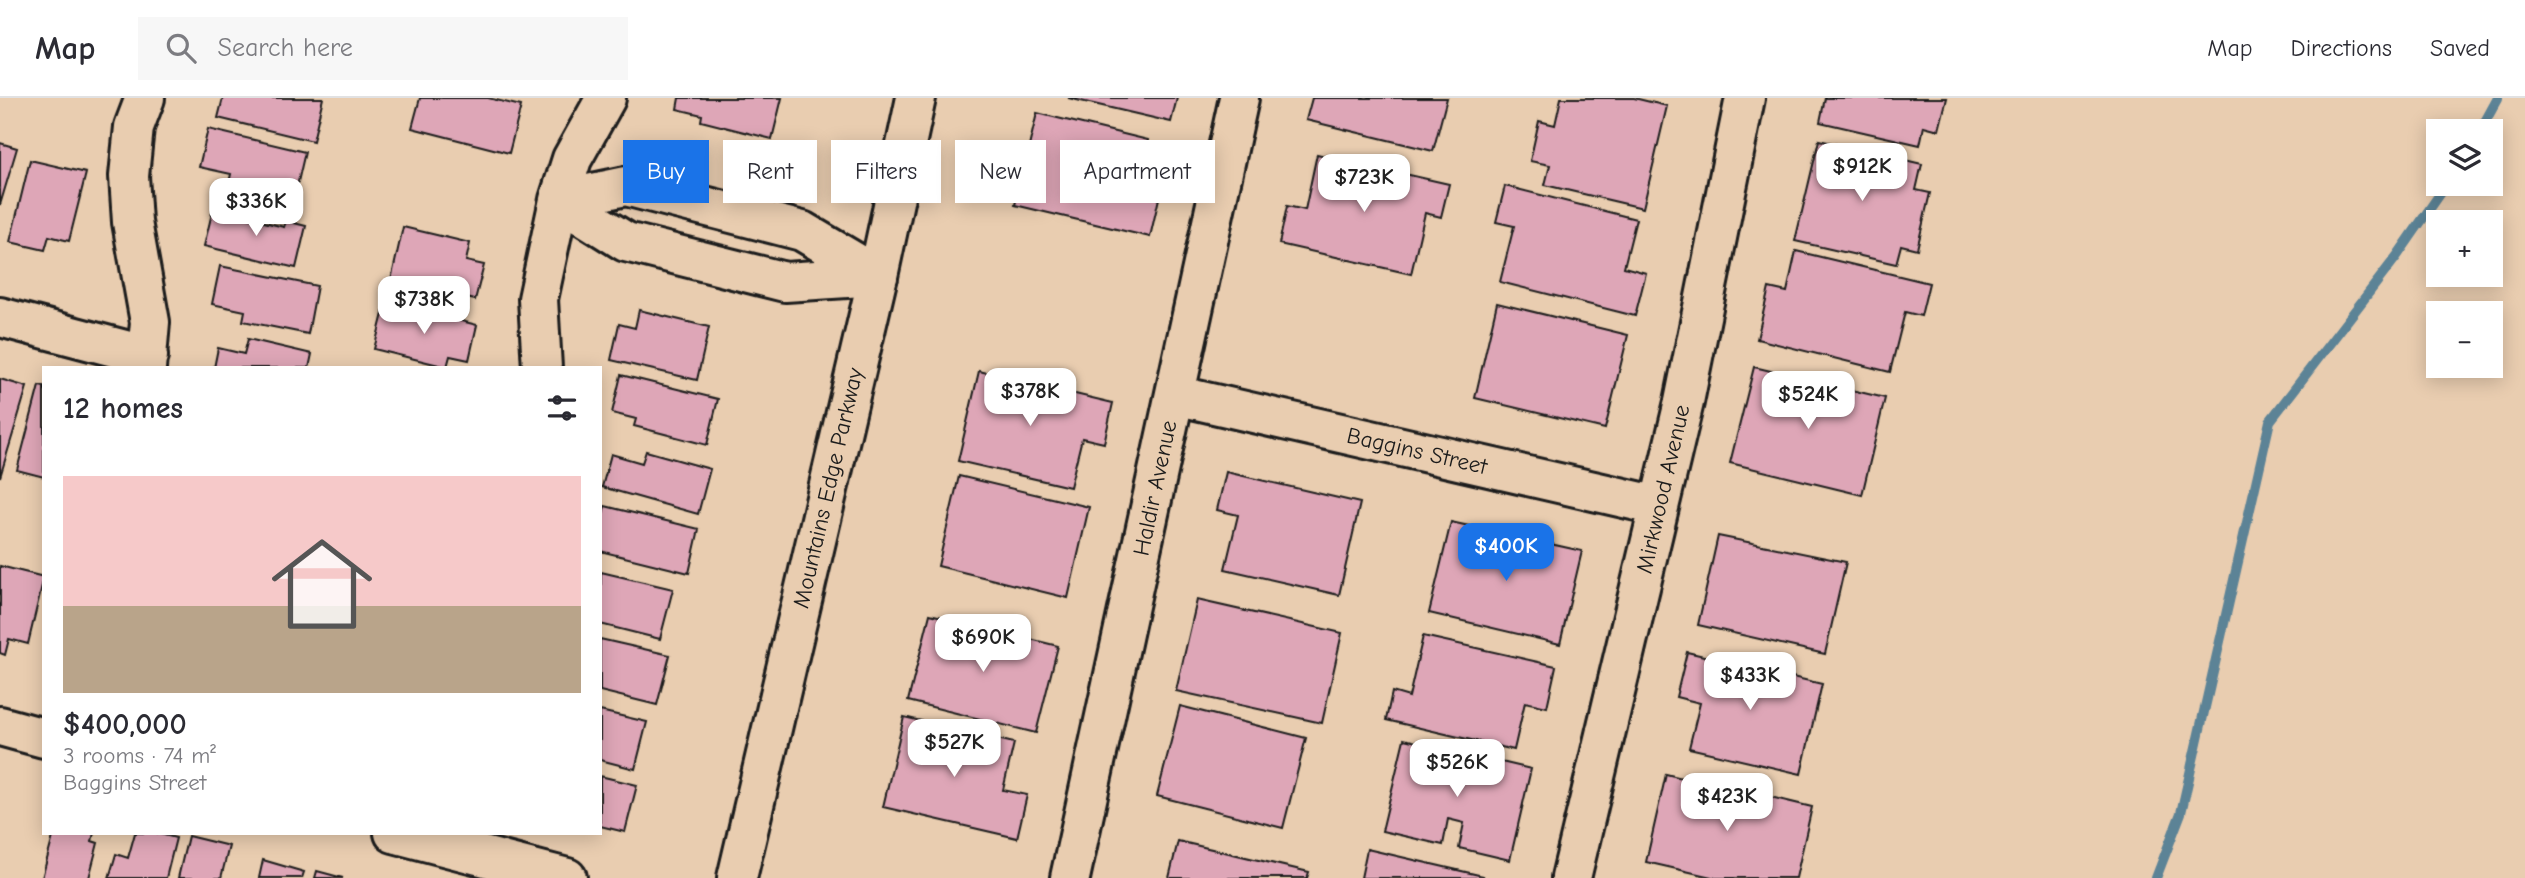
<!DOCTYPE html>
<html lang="en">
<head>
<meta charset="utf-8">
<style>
  :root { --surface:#fff; --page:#f7f7f7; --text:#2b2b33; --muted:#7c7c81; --line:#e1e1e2; --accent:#1a73e8 }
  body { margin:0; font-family:"Comic Neue",sans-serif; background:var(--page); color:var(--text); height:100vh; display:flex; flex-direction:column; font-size:26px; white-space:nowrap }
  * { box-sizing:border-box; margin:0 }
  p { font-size:23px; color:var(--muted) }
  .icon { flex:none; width:38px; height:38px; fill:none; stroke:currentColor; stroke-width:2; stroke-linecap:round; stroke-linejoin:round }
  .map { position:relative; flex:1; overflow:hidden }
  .panel { position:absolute; left:42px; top:268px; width:560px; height:469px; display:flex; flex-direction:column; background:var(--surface); border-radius:0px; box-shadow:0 4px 18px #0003 }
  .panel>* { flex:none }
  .top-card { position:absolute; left:623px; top:42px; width:665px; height:63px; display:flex; gap:14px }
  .fabs { position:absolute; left:2426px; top:21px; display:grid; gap:14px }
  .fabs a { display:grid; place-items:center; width:77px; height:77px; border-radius:0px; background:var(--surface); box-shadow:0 4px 18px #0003; font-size:35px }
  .price { position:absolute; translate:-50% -60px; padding:0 16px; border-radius:14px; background:#fff; color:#222; font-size:23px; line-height:46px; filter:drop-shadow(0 2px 4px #0008) }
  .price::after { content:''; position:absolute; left:50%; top:42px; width:21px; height:16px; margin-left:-10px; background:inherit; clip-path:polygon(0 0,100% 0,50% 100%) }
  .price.current { background:var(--accent); color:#fff }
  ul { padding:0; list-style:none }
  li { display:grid; align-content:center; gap:14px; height:371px; padding:0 21px }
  li span { display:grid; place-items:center; height:217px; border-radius:0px; color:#555 }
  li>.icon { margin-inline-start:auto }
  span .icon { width:126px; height:126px; fill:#fffc; stroke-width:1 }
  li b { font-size:30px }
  h2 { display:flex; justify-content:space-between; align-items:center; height:84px; padding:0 21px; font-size:30px }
  .pill { padding:0 24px; border-radius:0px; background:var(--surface); box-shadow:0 4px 18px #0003; font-size:24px; line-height:63px }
  .pill.current { background:var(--accent); color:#fff }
  header { display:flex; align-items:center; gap:42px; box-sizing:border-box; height:98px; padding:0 35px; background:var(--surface); border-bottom:2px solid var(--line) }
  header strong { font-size:33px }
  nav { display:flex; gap:38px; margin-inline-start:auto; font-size:24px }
  .search { width:490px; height:63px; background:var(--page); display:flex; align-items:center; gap:18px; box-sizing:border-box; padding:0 24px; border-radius:0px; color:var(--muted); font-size:26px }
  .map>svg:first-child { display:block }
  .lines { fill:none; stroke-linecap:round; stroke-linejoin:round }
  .stream { stroke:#5c8396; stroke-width:10 }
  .building { fill:#dea6b7; stroke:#1c1c1c; stroke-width:2 }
  .minor-casing { stroke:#1c1c1c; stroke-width:44 }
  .tertiary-casing { stroke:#1c1c1c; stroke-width:44 }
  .minor { stroke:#e9cdb0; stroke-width:38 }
  .tertiary { stroke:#e9cdb0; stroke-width:38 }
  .labels { text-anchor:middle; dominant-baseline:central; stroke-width:6; stroke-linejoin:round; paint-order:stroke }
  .street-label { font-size:23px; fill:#1c1c1c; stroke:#e9cdb0 }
</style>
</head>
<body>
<header>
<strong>Map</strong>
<div class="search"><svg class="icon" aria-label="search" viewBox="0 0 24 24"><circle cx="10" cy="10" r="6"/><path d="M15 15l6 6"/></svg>Search here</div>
<nav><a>Map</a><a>Directions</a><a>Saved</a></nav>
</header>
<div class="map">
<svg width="2525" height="780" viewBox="0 0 2525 780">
  <rect width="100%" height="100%" fill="#e9cdb0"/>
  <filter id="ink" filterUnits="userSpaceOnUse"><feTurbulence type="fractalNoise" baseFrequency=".0143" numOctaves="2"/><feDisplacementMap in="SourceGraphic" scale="14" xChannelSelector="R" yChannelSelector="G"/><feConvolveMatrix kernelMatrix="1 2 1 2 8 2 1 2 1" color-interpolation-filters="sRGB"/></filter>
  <g filter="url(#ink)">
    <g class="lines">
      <path class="stream" d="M2480,33L2498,0
        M2156,780L2181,715L2270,323L2397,158L2447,86"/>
    </g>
    <path class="building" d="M223,0H323L313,43L218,20Z
      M420,0H488L521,8L509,55L412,30Z
      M679,0H782L772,41L701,23L702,17L677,11Z
      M1068,0H1177L1171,24Z
      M1312,0H1447L1433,53L1306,22Z
      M1561,0H1634L1667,8L1643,110L1545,87L1550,67L1530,63L1539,23L1555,27Z
      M1825,0H1947L1939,32L1924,28L1920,47L1820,24Z
      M1037,15L1148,42L1137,91L1160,96L1150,139L1015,107Z
      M208,31L305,54L294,101L229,85L231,76L199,69Z
      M1819,42L1922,66L1916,92L1930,95L1917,151L1901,147L1896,166L1795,143Z
      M0,45L17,50L0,107Z
      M1317,56L1449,86L1441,119L1425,115L1411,176L1279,146L1287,108L1305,112Z
      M30,62L86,75L69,143L49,138L45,152L10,144Z
      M1505,88L1636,121L1624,169L1646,175L1635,218L1500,184L1514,128L1496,124Z
      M213,111L284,129L286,123L306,128L296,170L204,148Z
      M403,129L470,145L466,163L484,167L475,202L391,182Z
      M1796,153L1929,185L1921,218L1905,214L1890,274L1757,241L1769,190L1787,194Z
      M220,168L317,188L308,236L243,223L245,213L212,206Z
      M386,204L477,227L469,262L450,258L447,269L374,251Z
      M1497,205L1628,237L1605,331L1475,300Z
      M639,212L709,229L697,282L611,262L619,226L635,230Z
      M248,241L312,256L309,270H214L218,250L244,256Z
      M1754,269L1885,300L1862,397L1730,365Z
      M979,273L1113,305L1104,345L1082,340L1070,389L958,363Z
      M621,277L718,301L707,347L634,328L636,321L612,315Z
      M0,281L27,289L0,379Z
      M39,288L44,289V379L17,372Z
      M646,353L710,371L698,416L602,389L611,356L642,365Z
      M1226,374L1360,405L1339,497L1225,471L1238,417L1217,412Z
      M959,378L1089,409L1068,500L938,468Z
      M605,408L699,431L689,475L600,453V427Z
      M1451,424L1582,453L1560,546L1429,515Z
      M1718,438L1846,464L1825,556L1698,527Z
      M0,468L44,479L28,546L9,541L5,557L0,555Z
      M601,474L673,491L660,541L600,526Z
      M1197,502L1342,535L1322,625L1176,593Z
      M930,516L1058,548L1036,635L908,603Z
      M1423,538L1556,568L1547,609L1525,604L1514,652L1386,622L1392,594L1409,599Z
      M600,541L670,557L657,607L600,593Z
      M1687,554L1822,586L1801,676L1689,650L1700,605L1676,599Z
      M1180,608L1306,640L1283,730L1157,698Z
      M600,613L647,624L635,671L600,662Z
      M904,619L1014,645L1003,692L1027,697L1017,740L883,709Z
      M1404,641L1531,671L1510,762L1459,750L1464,725L1448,721L1443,747L1382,733Z
      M1666,676L1718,689L1712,714L1727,717L1733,690L1812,709L1796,780H1716L1646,764Z
      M600,678L637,687L625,734L600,728Z
      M54,735H94L92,743L98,745L89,780H42Z
      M135,735H156L176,740L166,780H109L116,756L128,760Z
      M188,738L229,748L221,780H178Z
      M1178,743L1309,774L1307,780H1169Z
      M1367,751L1483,778L1482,780H1361Z
      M263,762L304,774L302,780H259Z
      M317,773L343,780H315Z"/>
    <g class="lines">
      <defs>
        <path id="minor" d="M145,0L134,29L129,78L132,124L150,224L146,270
          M559,102L626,88L802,133L878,178
          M559,102L626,144L785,184L878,178
          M0,219L148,258
          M542,270L538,201L559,102L572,61L606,0
          M1175,297L1659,408
          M0,628L44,640
          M394,735L567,780
          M1070,780L1239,0
          M1571,780L1684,304L1745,0"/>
        <path id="tertiary" d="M737,780L878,178L916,0"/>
      </defs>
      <use href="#minor" class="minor-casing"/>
      <use href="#tertiary" class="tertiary-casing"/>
      <use href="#minor" class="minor"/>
      <use href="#tertiary" class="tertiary"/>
    </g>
  </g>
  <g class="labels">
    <g class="street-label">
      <text transform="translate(1417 353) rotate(13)">Baggins Street</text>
      <text transform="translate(828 390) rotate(-77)">Mountains Edge Parkway</text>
      <text transform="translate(1155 390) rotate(-78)">Haldir Avenue</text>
      <text transform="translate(1663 391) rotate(-77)">Mirkwood Avenue</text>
    </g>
  </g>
</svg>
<div class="fabs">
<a><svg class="icon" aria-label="layers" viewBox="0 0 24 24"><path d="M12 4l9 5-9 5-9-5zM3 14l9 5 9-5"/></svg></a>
<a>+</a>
<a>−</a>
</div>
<b class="price" style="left:1862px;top:105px">$912K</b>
<b class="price" style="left:1364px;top:116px">$723K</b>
<b class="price" style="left:256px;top:140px">$336K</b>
<b class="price" style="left:424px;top:238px">$738K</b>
<b class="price" style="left:1030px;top:330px">$378K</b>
<b class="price" style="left:1808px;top:333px">$524K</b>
<b class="price current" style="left:1506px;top:485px">$400K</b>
<b class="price" style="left:983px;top:576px">$690K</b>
<b class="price" style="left:1750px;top:614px">$433K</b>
<b class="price" style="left:954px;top:681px">$527K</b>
<b class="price" style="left:1457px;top:701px">$526K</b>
<b class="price" style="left:1727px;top:735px">$423K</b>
<div class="top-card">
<a class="pill current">Buy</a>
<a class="pill">Rent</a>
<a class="pill">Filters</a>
<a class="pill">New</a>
<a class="pill">Apartment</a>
</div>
<section class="panel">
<h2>12 homes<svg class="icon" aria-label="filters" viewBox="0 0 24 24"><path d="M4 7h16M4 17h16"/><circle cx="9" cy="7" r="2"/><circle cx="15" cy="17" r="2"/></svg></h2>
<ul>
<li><span style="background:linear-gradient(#f6c9c9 60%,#b9a48a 0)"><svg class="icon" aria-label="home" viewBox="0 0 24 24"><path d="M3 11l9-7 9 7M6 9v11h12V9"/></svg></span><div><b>$400,000</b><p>3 rooms · 74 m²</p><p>Baggins Street</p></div></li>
</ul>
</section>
</div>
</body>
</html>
